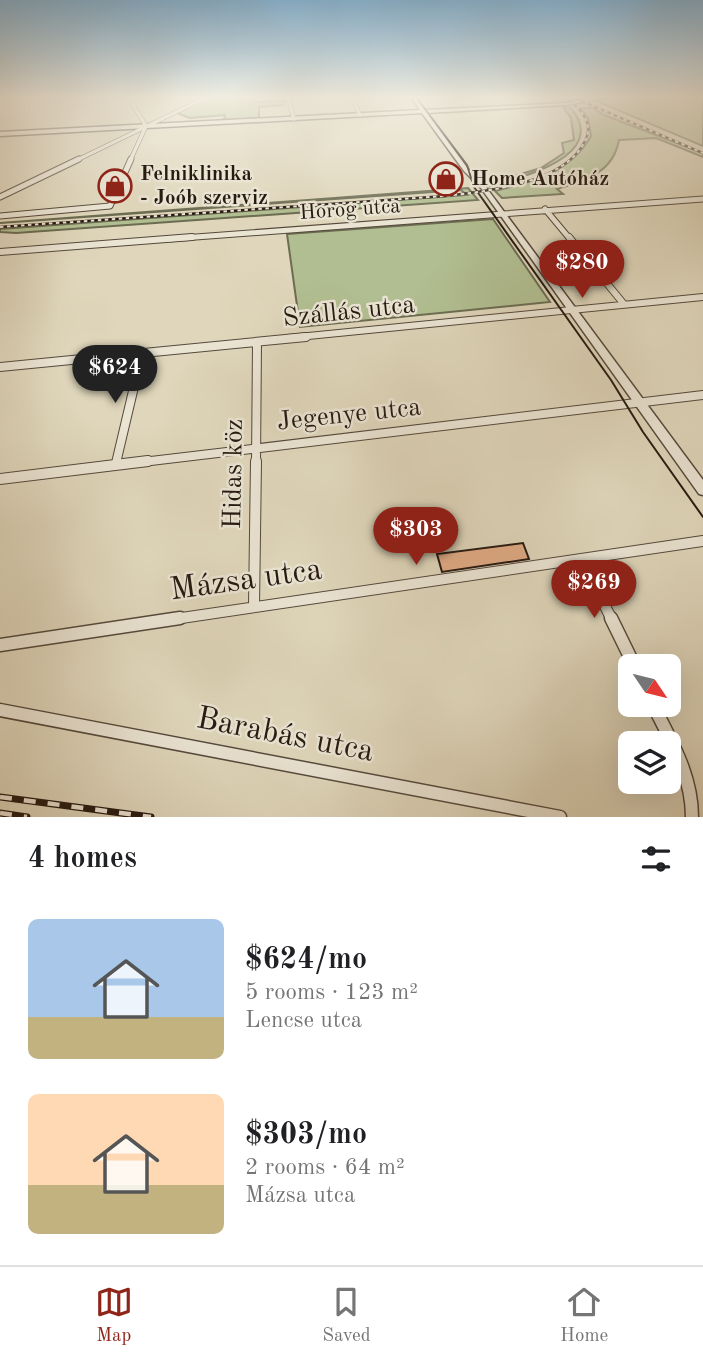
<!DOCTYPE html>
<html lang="en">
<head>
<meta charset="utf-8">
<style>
  :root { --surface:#fff; --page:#f2f2f2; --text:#202124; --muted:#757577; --line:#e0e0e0; --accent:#8f2418 }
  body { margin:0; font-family:"Old Standard TT",serif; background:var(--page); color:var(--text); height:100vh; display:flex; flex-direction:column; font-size:26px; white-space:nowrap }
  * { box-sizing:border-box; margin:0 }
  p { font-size:23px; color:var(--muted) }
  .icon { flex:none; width:38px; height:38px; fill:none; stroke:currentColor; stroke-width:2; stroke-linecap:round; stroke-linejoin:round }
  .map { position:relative; height:817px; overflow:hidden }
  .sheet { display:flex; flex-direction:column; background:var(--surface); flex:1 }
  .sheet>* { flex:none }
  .needle { width:46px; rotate:125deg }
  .buttons { position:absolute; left:618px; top:654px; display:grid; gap:14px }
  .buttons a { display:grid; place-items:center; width:63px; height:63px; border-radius:10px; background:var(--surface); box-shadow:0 7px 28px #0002; font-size:35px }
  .price { position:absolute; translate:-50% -60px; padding:0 16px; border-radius:24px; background:var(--accent); color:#fff; font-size:23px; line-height:46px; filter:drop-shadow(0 2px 4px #0008) }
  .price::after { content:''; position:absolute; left:50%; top:42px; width:21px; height:16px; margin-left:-10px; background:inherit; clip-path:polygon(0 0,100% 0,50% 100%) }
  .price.on { background:#222; color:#fff }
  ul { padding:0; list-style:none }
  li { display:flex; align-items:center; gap:21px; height:175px; padding:0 28px }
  li span { display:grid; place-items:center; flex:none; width:196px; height:140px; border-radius:10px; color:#555 }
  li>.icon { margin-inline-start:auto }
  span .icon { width:84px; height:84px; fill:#fffc; stroke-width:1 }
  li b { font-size:30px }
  h2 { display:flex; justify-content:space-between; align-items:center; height:84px; padding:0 28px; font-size:30px }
  .dock { display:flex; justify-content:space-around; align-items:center; height:98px; border-top:2px solid var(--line); background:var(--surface); font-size:19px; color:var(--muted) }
  .dock a { display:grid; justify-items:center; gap:4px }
  .dock .on { color:var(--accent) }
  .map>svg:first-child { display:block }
  .green { fill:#b1be91; stroke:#6c6c52; stroke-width:2 }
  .building { fill:#e0ab86; stroke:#271a12; stroke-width:2 }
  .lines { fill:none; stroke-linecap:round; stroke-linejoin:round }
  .minor-far5-casing { stroke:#55493c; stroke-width:4.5 }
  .minor-far4-casing { stroke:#55493c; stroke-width:7 }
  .minor-far3-casing { stroke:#55493c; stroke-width:8 }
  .minor-far2-casing { stroke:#55493c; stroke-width:10 }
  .minor-far1-casing { stroke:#55493c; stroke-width:12 }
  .minor-casing { stroke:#55493c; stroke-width:15 }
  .tertiary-casing { stroke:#55493c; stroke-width:3 }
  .minor-far5 { stroke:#eae4d3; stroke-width:3.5 }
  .minor-far4 { stroke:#eae4d3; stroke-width:5 }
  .minor-far3 { stroke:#eae4d3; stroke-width:6 }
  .minor-far2 { stroke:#eae4d3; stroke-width:8 }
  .minor-far1 { stroke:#eae4d3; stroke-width:10 }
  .minor { stroke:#eae4d3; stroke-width:12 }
  .tertiary { fill:#eae4d3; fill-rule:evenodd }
  .tram { stroke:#271a12; stroke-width:2 }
  .rail-far1-casing { stroke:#271a12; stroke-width:2.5 }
  .rail-casing { stroke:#271a12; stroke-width:7 }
  .rail-far1 { stroke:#eae4d3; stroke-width:2; stroke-dasharray:3.5; stroke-linecap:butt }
  .rail { stroke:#eae4d3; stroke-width:4.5; stroke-dasharray:12; stroke-linecap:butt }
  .labels { text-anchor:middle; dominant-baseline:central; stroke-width:5; stroke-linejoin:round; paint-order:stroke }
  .far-poi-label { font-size:21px; font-weight:bold; fill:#271a12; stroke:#eae4d3; text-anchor:start }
  .far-street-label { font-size:21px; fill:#271a12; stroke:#eae4d3 }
  .street-label { font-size:26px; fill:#271a12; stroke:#eae4d3 }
  .near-street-label { font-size:32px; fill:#271a12; stroke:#eae4d3 }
</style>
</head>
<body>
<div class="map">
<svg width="703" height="817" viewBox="0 0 703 817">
  <rect width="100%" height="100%" fill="#dfd6bb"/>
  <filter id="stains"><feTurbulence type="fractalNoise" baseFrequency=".00286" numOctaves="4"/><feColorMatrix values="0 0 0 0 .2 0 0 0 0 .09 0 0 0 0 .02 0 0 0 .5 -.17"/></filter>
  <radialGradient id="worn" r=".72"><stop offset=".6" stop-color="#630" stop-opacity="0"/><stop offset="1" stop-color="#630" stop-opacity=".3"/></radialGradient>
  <path class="green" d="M207,97H269L253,98V102L284,101L283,105L259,107V118L224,120L225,115L190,118L177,113Z
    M587,97H703V146Z
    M563,107L571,108C611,156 518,179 487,187L484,185L541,168L564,153L562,143L574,140L571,118Z
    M580,108H593L604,115L703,153V157L656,138L619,140C613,173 586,180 557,189L563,194L502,198L495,191C533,182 571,172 591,136L588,118Z
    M468,188L478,200L16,233L0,232V229L467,195L461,190L0,223Z
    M493,219L550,302L300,327L287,234Z"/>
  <path class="building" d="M523,543L529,559L442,572L437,554Z"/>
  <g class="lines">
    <defs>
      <path id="minor-far5" d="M128,97L146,126L130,161
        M288,97L294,119
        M351,97L360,115
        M0,100L17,97
        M75,161L207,97"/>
      <path id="minor-far4" d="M0,197L79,159
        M545,209L570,239
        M0,216L110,206L131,159
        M169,239L703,199"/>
      <path id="minor-far3" d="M569,237L623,303
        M0,252L192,237
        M288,338L703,297"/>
      <path id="minor-far2" d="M0,367L306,337
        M116,463L142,353
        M134,463L703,395
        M256,463L257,343"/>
      <path id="minor-far1" d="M0,479L148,461
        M582,560L612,620
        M254,606L256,461
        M168,620L703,541"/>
      <path id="minor" d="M611,618L635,667
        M0,645L180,618
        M653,705C671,741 692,775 692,817
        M0,710L560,817"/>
      <path id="tertiary" d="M411,97H415L425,110L566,103L599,97H611L566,105L427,113L468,169L485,186L703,480V495L699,494L481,188L464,171L422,113L0,136V132L420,110Z"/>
    </defs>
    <use href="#minor-far5" class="minor-far5-casing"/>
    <use href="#minor-far4" class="minor-far4-casing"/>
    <use href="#minor-far3" class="minor-far3-casing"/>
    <use href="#minor-far2" class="minor-far2-casing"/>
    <use href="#minor-far1" class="minor-far1-casing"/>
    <use href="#minor" class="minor-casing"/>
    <use href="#tertiary" class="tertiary-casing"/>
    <use href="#minor-far5" class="minor-far5"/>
    <use href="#minor-far4" class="minor-far4"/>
    <use href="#minor-far3" class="minor-far3"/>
    <use href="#minor-far2" class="minor-far2"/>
    <use href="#minor-far1" class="minor-far1"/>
    <use href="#minor" class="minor"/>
    <use href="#tertiary" class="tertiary"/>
    <path class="tram" d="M416,97L467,165L474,187L611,380L643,432L703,517"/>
    <defs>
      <path id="rail-far1" d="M572,97L703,153
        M0,227L445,196C488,191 564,184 585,141C595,123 579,107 565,97"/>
      <path id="rail" d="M0,797L151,817
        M0,813L27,817"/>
    </defs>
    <use href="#rail-far1" class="rail-far1-casing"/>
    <use href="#rail" class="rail-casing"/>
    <use href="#rail-far1" class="rail-far1"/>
    <use href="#rail" class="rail"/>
  </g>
  <linearGradient id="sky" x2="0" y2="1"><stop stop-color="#87b5d5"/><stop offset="0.46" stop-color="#f1ede0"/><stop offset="1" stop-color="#f1ede0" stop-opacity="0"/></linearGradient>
  <rect width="703" height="212" fill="url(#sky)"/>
  <defs>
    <symbol id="shop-ring" viewBox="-11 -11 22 22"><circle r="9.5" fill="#eae4d3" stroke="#8f2418" stroke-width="1.5"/><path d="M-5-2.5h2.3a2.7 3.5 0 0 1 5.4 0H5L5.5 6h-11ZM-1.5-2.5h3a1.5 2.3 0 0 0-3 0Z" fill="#8f2418"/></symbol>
  </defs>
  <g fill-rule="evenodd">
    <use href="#shop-ring" x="427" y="160" width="38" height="38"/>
    <use href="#shop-ring" x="96" y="167" width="38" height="38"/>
  </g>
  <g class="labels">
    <g class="far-poi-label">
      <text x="140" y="174">Felniklinika<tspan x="140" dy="24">- Joób szerviz</tspan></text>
      <text x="471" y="179">Home Autóház</text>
    </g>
    <g class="far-street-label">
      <text transform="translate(350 210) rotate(-4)">Horog utca</text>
    </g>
    <g class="street-label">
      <text transform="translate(349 312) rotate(-6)">Szállás utca</text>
      <text transform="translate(349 415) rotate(-6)">Jegenye utca</text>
      <text transform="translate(234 474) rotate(-89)">Hidas köz</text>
    </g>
    <g class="near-street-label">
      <text transform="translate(246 581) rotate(-8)">Mázsa utca</text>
      <text transform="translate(285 736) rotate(11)">Barabás utca</text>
    </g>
  </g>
  <rect width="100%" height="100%" filter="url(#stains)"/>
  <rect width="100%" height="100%" fill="url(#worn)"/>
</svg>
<div class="buttons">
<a><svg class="needle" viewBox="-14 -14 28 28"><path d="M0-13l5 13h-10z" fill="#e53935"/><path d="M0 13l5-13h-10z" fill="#757577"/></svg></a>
<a><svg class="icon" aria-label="layers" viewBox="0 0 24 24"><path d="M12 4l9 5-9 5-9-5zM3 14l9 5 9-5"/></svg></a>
</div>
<b class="price" style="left:582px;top:300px">$280</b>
<b class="price on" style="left:115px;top:405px">$624</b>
<b class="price" style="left:416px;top:567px">$303</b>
<b class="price" style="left:594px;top:620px">$269</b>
</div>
<section class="sheet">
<h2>4 homes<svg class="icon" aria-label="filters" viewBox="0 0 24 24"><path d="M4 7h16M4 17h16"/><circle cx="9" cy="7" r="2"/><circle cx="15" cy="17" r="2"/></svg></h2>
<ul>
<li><span style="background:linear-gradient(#a9c7e8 70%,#c2b280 0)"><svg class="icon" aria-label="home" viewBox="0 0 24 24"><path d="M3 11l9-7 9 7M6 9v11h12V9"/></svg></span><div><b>$624/mo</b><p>5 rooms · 123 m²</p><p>Lencse utca</p></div></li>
<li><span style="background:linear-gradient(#ffd9b3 65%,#c2b280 0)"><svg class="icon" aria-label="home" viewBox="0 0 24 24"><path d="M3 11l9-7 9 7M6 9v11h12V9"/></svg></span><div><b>$303/mo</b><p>2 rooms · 64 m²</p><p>Mázsa utca</p></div></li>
</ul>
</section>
<nav class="dock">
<a class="on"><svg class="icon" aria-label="map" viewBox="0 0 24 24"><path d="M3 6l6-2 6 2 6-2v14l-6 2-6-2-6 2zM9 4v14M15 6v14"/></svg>Map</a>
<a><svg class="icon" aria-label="saved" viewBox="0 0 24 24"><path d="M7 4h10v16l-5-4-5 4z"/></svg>Saved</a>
<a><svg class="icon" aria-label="home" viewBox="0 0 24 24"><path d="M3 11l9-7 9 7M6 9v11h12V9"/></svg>Home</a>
</nav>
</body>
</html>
